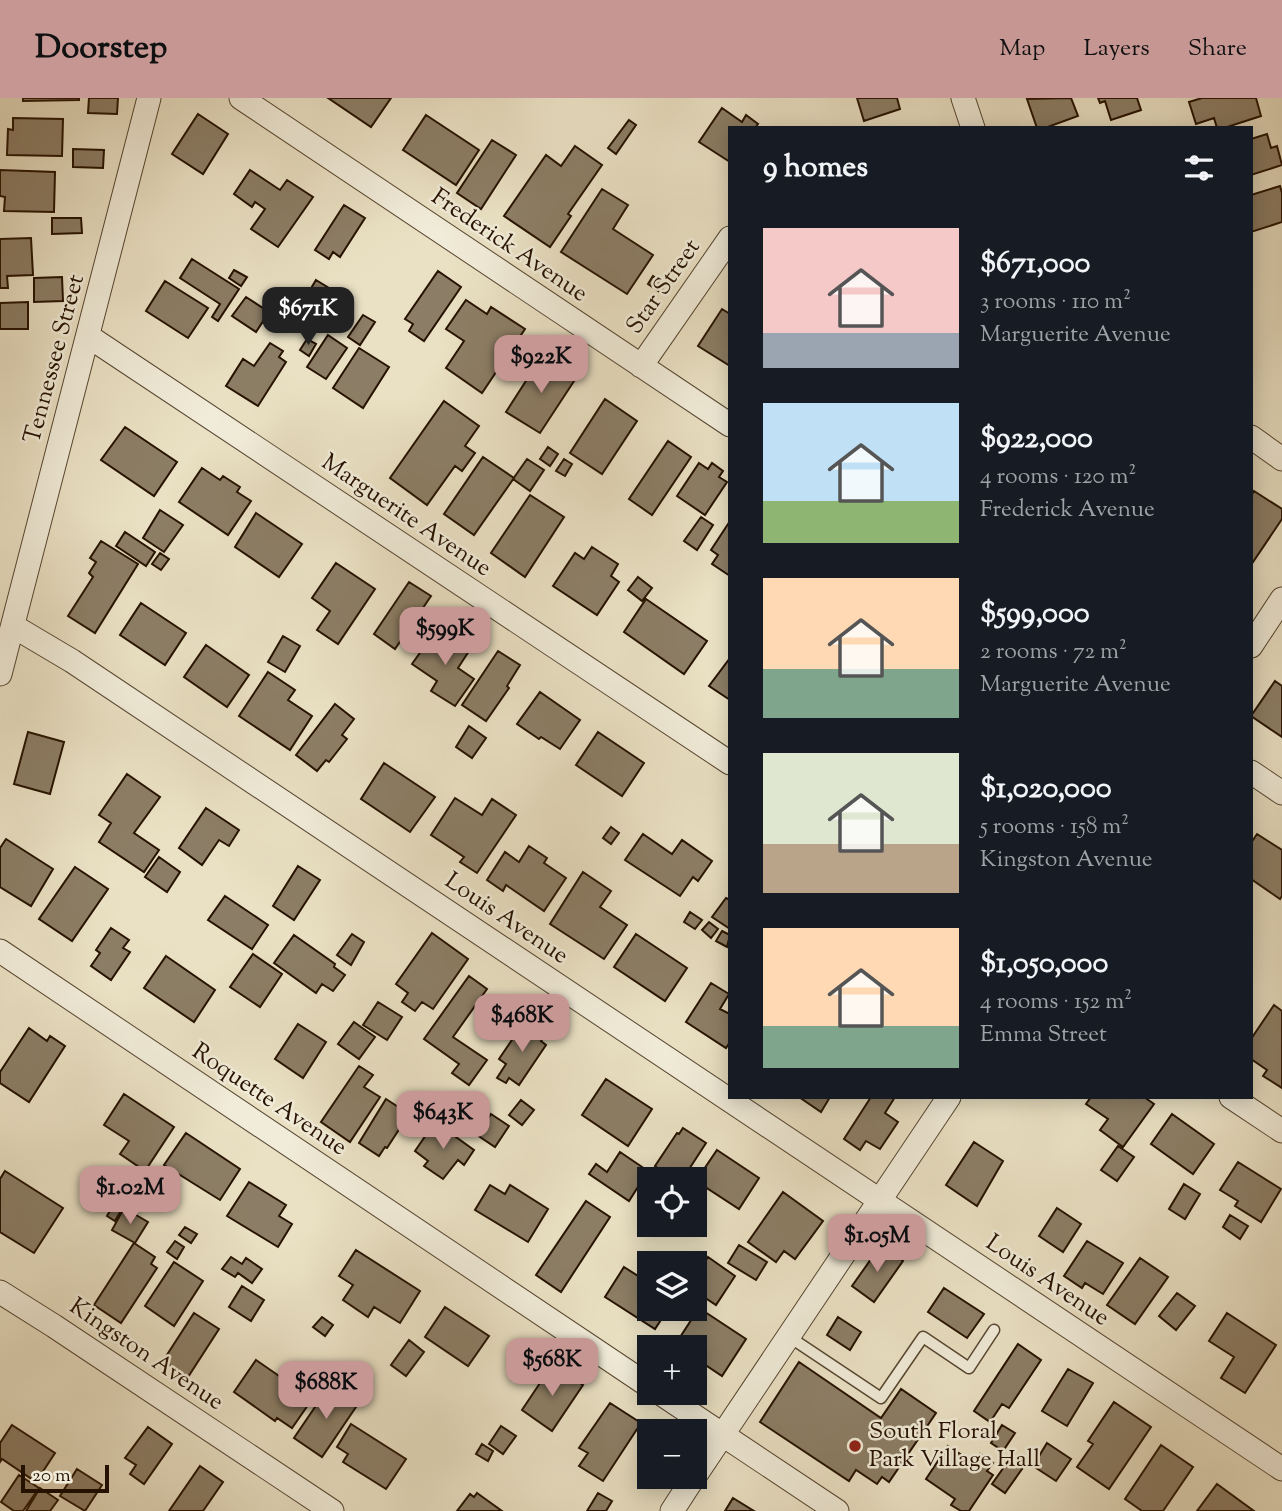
<!DOCTYPE html>
<html lang="en">
<head>
<meta charset="utf-8">
<style>
  :root { --surface:#171b24; --page:#20242c; --text:#f1f3f6; --muted:#9ea1a6; --accent:#c59692 }
  body { margin:0; font-family:"Sorts Mill Goudy",serif; background:var(--page); color:var(--text); height:100vh; display:flex; flex-direction:column; font-size:26px; white-space:nowrap }
  * { box-sizing:border-box; margin:0 }
  p { font-size:23px; color:var(--muted) }
  .icon { flex:none; width:38px; height:38px; fill:none; stroke:currentColor; stroke-width:2; stroke-linecap:round; stroke-linejoin:round }
  .map { position:relative; flex:1; overflow:hidden }
  .details { position:absolute; left:728px; top:28px; width:525px; height:973px; display:flex; flex-direction:column; background:var(--surface); border-radius:0px; box-shadow:0 4px 18px #0003 }
  .details>* { flex:none }
  .fabs { position:absolute; left:637px; top:1069px; display:grid; gap:14px }
  .fabs a { display:grid; place-items:center; width:70px; height:70px; border-radius:0px; background:var(--surface); box-shadow:0 4px 18px #0003; font-size:35px }
  .scale { position:absolute; left:21px; bottom:18px; width:88px; box-sizing:border-box; padding-left:7px; border:4px solid #261200; border-top:0; font-size:19px; line-height:24px; white-space:nowrap; color:#261200; -webkit-text-stroke:5px #f1ecd9; paint-order:stroke }
  .price { position:absolute; translate:-50% -60px; padding:0 16px; border-radius:14px; background:var(--accent); color:#111; font-size:23px; line-height:46px; filter:drop-shadow(0 2px 4px #0008) }
  .price::after { content:''; position:absolute; left:50%; top:42px; width:21px; height:16px; margin-left:-10px; background:inherit; clip-path:polygon(0 0,100% 0,50% 100%) }
  .price.active { background:#222; color:#fff }
  ul { padding:0; list-style:none }
  li { display:flex; align-items:center; gap:21px; height:175px; padding:0 35px }
  li span { display:grid; place-items:center; flex:none; width:196px; height:140px; border-radius:0px; color:#555 }
  li>.icon { margin-inline-start:auto }
  span .icon { width:84px; height:84px; fill:#fffc; stroke-width:1 }
  li b { font-size:30px }
  h2 { display:flex; justify-content:space-between; align-items:center; height:84px; padding:0 35px; font-size:30px }
  header { display:flex; align-items:center; gap:42px; box-sizing:border-box; height:98px; padding:0 35px; background:var(--accent); color:#111 }
  header strong { font-size:33px }
  nav { display:flex; gap:38px; margin-inline-start:auto; font-size:24px }
  .map>svg:first-child { display:block }
  .building { fill:#8c7e66; stroke:#261200; stroke-width:2 }
  .lines { fill:none; stroke-linecap:round; stroke-linejoin:round }
  .lane-casing { stroke:#574631; stroke-width:13 }
  .street-casing { stroke:#574631; stroke-width:25 }
  .lane { stroke:#f1ecd9; stroke-width:10 }
  .street { stroke:#f1ecd9; stroke-width:23 }
  .poi-dot { fill:#8f2418; stroke:#f1ecd9; stroke-width:2.5 }
  .labels { text-anchor:middle; dominant-baseline:central; stroke-width:5; stroke-linejoin:round; paint-order:stroke }
  .street-label { font-size:24px; fill:#261200; stroke:#f1ecd9 }
  .poi-label { font-size:24px; fill:#261200; stroke:#f1ecd9; text-anchor:start }
</style>
</head>
<body>
<header>
<strong>Doorstep</strong>
<nav><a>Map</a><a>Layers</a><a>Share</a></nav>
</header>
<div class="map">
<svg width="1282" height="1413" viewBox="0 0 1282 1413">
  <rect width="100%" height="100%" fill="#eae1c4"/>
  <filter id="stains"><feTurbulence type="fractalNoise" baseFrequency=".00286" numOctaves="4"/><feColorMatrix values="0 0 0 0 .2 0 0 0 0 .09 0 0 0 0 .02 0 0 0 .5 -.17"/></filter>
  <radialGradient id="worn" r=".72"><stop offset=".6" stop-color="#630" stop-opacity="0"/><stop offset="1" stop-color="#630" stop-opacity=".3"/></radialGradient>
  <path class="building" d="M23,0H79V2L23,3Z
    M89,0H118L117,16L88,15Z
    M328,0H391L371,29Z
    M857,0H897L900,11L864,23Z
    M1071,0L1078,18L1045,30H1037L1027,1Z
    M1098,0H1137L1141,12L1111,22L1105,3L1100,5Z
    M1202,0H1256L1261,18L1224,30H1217L1214,20L1196,26L1189,4Z
    M722,10L742,24L746,17L758,26L755,30H730V64L699,44Z
    M198,16L228,36L203,76L172,56Z
    M426,17L479,52L456,87L403,52Z
    M13,20L63,21L62,58L7,57L8,31L13,32Z
    M629,22L636,27L616,56L608,50Z
    M1267,36L1271,50L1277,48L1282,67L1251,77V41Z
    M492,42L516,57L481,111L457,95Z
    M575,48L602,67L568,116L571,118L550,149L504,118L546,57L561,68Z
    M73,51L104,52L103,70L73,69Z
    M0,72L55,74L54,114L4,113L5,99L0,98Z
    M250,72L280,92L287,82L313,99L278,149L251,131L265,111L255,104L252,109L234,96Z
    M1280,88L1282,95V124L1251,134V97Z
    M602,91L628,107L613,131L653,157L627,196L561,154Z
    M344,107L365,120L340,159L333,154L329,161L315,152Z
    M52,120H81L82,135L52,136Z
    M31,140L33,177L7,178L8,190H0V141Z
    M192,161L239,191L218,223L212,219L220,206L180,180Z
    M234,172L247,179L241,188L229,180Z
    M438,173L461,189L424,243L409,233L413,226L405,221Z
    M653,178L665,186L660,194L648,186Z
    M62,179L63,203L34,204V180Z
    M316,182L329,190L315,212L303,204Z
    M165,183L208,210L188,240L146,213Z
    M334,197L348,206L334,227L320,218Z
    M246,199L269,214L256,234L232,218Z
    M466,202L487,216L491,209L525,231L482,295L446,270L464,243L446,231Z
    M28,204V231H0V205Z
    M722,211L730,216V268L698,248Z
    M363,217L375,224L360,247L348,239Z
    M328,237L347,250L326,281L307,269Z
    M307,241L316,246L309,258L300,252Z
    M270,245L283,253L279,259L286,264L258,308L226,288L243,261L254,268Z
    M359,250L389,269L363,310L333,290Z
    M542,258L576,280L540,335L506,314Z
    M605,301L637,323L602,376L570,355Z
    M444,303L479,328L465,348L475,355L462,373L455,368L427,407L390,380Z
    M125,329L177,364L154,398L101,362Z
    M668,343L691,359L652,417L629,401Z
    M548,349L558,356L550,368L540,361Z
    M483,359L514,380L474,437L444,416Z
    M527,361L544,372L530,393L513,381Z
    M564,361L572,366L565,378L556,373Z
    M699,365L708,371L712,365L723,373L719,379L727,384L705,417L677,398Z
    M202,370L220,382L223,378L240,389L237,394L251,403L228,437L179,404Z
    M1254,393L1282,411V421L1251,467V398Z
    M530,397L564,419L525,479L491,455Z
    M160,412L183,427L164,454L143,440Z
    M256,415L302,446L279,479L235,449Z
    M701,419L713,427L697,452L684,443Z
    M730,423V478L712,466L718,457L711,452Z
    M125,434L155,454L146,468L116,448Z
    M101,443L138,466L95,535L68,518L93,479L89,475L96,464L90,460Z
    M592,449L618,466L611,478L619,484L597,517L553,488L575,455L584,461Z
    M160,455L169,461L161,472L152,466Z
    M336,465L375,491L338,546L317,532L330,513L312,500Z
    M638,479L652,490L642,503L628,492Z
    M409,484L431,498L395,551L374,536Z
    M646,501L707,543L684,576L624,534Z
    M141,505L186,535L165,567L120,537Z
    M437,531L469,553L458,570L474,581L455,608L431,593L437,583L412,566Z
    M283,538L300,548L285,574L268,564Z
    M206,547L249,577L227,609L184,579Z
    M498,553L520,567L507,588L509,590L486,623L462,607Z
    M730,560V602L709,588Z
    M268,574L295,592L288,602L312,618L290,652L239,618Z
    M1275,583L1282,588V639L1251,618Z
    M540,594L580,622L560,651L541,639L539,641L517,626Z
    M335,606L354,621L342,637L347,641L329,664L326,662L317,673L296,657Z
    M469,628L486,640L472,660L456,649Z
    M28,634L64,644L50,696L14,686Z
    M598,634L644,665L622,698L576,667Z
    M384,665L435,699L410,734L361,701Z
    M127,676L160,699L134,735L159,752L144,774L99,744L111,725L99,717Z
    M455,700L482,717L492,701L516,717L477,775L460,764L464,759L431,737Z
    M206,710L239,732L229,748L219,742L202,767L179,750Z
    M611,729L619,735L611,746L603,740Z
    M643,736L672,756L682,742L712,763L698,783L693,779L680,798L625,762Z
    M1257,736L1282,752V798L1280,801L1251,781V745Z
    M6,741L53,771L31,808L0,789V750Z
    M529,748L547,760L544,765L566,780L544,813L506,787L503,793L487,782L505,754L519,764Z
    M159,759L180,774L167,794L145,779Z
    M298,768L320,782L294,822L273,808Z
    M75,769L108,791L72,843L39,821Z
    M583,774L611,793L600,809L627,827L604,861L550,826Z
    M225,798L268,827L252,851L208,822Z
    M726,800L730,802V831L712,819Z
    M690,814L702,822L695,831L684,824Z
    M709,824L718,831L711,840L702,832Z
    M111,830L129,842L123,850L130,854L111,882L91,868L100,855L96,852Z
    M722,833L730,837L727,849L716,843Z
    M432,835L468,861L433,911L422,904L415,913L402,904L408,895L396,886Z
    M352,836L364,844L351,867L337,857Z
    M636,836L687,870L665,903L614,869Z
    M294,837L335,866L334,869L345,877L333,893L322,886L316,895L274,865Z
    M253,856L282,876L260,909L230,889Z
    M166,858L215,892L194,924L144,890Z
    M469,878L487,891L453,939L487,962L469,987L452,975L459,966L424,941Z
    M711,885L729,896L720,911L730,916V944L726,950L686,924Z
    M378,904L402,919L387,942L363,927Z
    M1274,907L1282,913V990L1263,978L1267,972L1251,961V941Z
    M354,924L375,939L359,961L338,946Z
    M534,924L548,933L541,943L546,947L519,987L509,980L506,985L497,980L506,966L499,961L520,930L527,935Z
    M298,926L326,944L303,980L275,961Z
    M29,930L47,943L50,938L65,948L29,1004L0,985V974Z
    M359,968L373,977L364,989L380,999L350,1044L321,1024Z
    M606,981L652,1011L628,1048L582,1017Z
    M124,996L174,1029L145,1073L120,1056L129,1043L104,1027Z
    M799,999H830L821,1014Z
    M871,999H895L885,1015L898,1024L880,1051L866,1043L860,1052L844,1041Z
    M1091,999H1144L1154,1006L1123,1049L1100,1032L1108,1021L1086,1006Z
    M386,1001L409,1016L387,1050L385,1049L379,1058L359,1045Z
    M521,1002L534,1012L522,1027L509,1017Z
    M491,1016L509,1028L495,1049L477,1037Z
    M1172,1016L1214,1046L1193,1076L1151,1046Z
    M435,1024L474,1052L464,1067L458,1062L443,1081L424,1068L428,1063L415,1053Z
    M683,1030L706,1045L682,1082H653L659,1071L655,1068L677,1035L679,1036Z
    M186,1035L240,1071L220,1102L164,1067Z
    M974,1044L1003,1063L977,1108L946,1087Z
    M1118,1048L1134,1059L1117,1083L1101,1072Z
    M717,1052L759,1080L739,1111L696,1083Z
    M620,1054L648,1073L629,1103L589,1076L596,1066L607,1074Z
    M1238,1064L1281,1091L1261,1124L1235,1108L1238,1103L1220,1092Z
    M5,1073L63,1110L34,1155L0,1134V1081Z
    M249,1084L286,1107L279,1118L292,1126L278,1149L227,1118Z
    M122,1085L133,1092L127,1102L116,1095Z
    M1184,1086L1200,1096L1185,1121L1169,1111Z
    M490,1087L505,1096L510,1087L548,1111L528,1144L475,1112Z
    M783,1094L823,1123L795,1161L784,1153L776,1164L748,1144Z
    M586,1103L610,1119L561,1194L536,1177Z
    M114,1106L122,1111L115,1123L107,1118Z
    M124,1110L148,1124L135,1145L112,1132Z
    M1057,1110L1081,1126L1063,1154L1039,1138Z
    M1230,1117L1248,1128L1240,1141L1223,1129Z
    M185,1129L197,1136L191,1145L179,1137Z
    M175,1143L184,1149L177,1161L167,1154Z
    M1087,1143L1123,1165L1103,1196L1085,1185L1082,1190L1064,1178Z
    M134,1145L155,1159L151,1166L157,1170L121,1225L94,1207Z
    M739,1147L767,1164L756,1182L728,1165Z
    M881,1147L903,1163L874,1204L852,1188Z
    M356,1152L420,1193L400,1225L374,1209L368,1219L343,1202L353,1187L339,1178Z
    M231,1159L242,1166L246,1160L262,1171L252,1185L238,1175L235,1179L222,1171Z
    M708,1159L735,1178L716,1207L695,1193V1180Z
    M1140,1160L1168,1179L1135,1226L1107,1207Z
    M174,1164L203,1183L174,1228L145,1208Z
    M624,1169L649,1185V1211H668L655,1231L605,1199Z
    M242,1188L264,1202L251,1223L229,1209Z
    M944,1190L984,1216L967,1240L928,1214Z
    M1177,1195L1195,1208L1176,1232L1159,1218Z
    M445,1209L489,1238L468,1268L425,1239Z
    M699,1210L746,1241L722,1278L695,1260V1250L675,1247Z
    M194,1215L219,1231L188,1279L163,1263Z
    M1227,1215L1276,1247L1245,1295L1221,1280L1234,1259L1209,1243Z
    M322,1219L333,1227L325,1238L313,1229Z
    M838,1219L861,1234L850,1252L827,1237Z
    M409,1242L424,1254L406,1278L391,1267Z
    M1018,1246L1041,1262L1009,1310L1002,1306L990,1324L974,1313Z
    M256,1262L295,1289L299,1284L315,1297L292,1330L277,1320L275,1323L234,1294Z
    M799,1264L881,1320L901,1291L936,1315L889,1384L882,1379L877,1386L856,1372L849,1383L760,1324Z
    M552,1267L583,1287L552,1333L522,1312Z
    M1068,1271L1093,1285L1067,1328L1042,1313Z
    M330,1287L358,1306L322,1359L294,1340Z
    M1114,1304L1151,1329L1109,1391L1077,1369L1093,1346L1088,1343Z
    M610,1305L641,1325L603,1383L579,1368L588,1355L579,1350Z
    M351,1326L406,1361L386,1391L343,1364L348,1356L337,1349Z
    M12,1327L55,1355L36,1384L2,1361L0,1364V1345Z
    M1002,1327L1015,1335L1003,1353L991,1345Z
    M501,1328L516,1338L503,1356L489,1346Z
    M148,1329L172,1346L144,1386L130,1376L136,1367L125,1360Z
    M1047,1345L1071,1361L1056,1383L1033,1368Z
    M482,1346L493,1353L488,1363L476,1356Z
    M1161,1347L1193,1369L1163,1413H1142L1125,1401Z
    M948,1348L974,1365L980,1356L993,1365L987,1373L993,1377L969,1413H961L951,1407L955,1401L926,1381Z
    M1009,1362L1022,1371L1005,1395L992,1386Z
    M200,1368L223,1384L203,1413H169Z
    M77,1371L102,1387L85,1413L60,1398Z
    M19,1377L39,1390L23,1413H14L1,1404Z
    M1217,1386L1254,1413H1197Z
    M40,1390L58,1402L50,1413H26Z
    M477,1395L502,1413H457L470,1396L474,1399Z
    M598,1395L612,1403L606,1413H587Z
    M733,1400L754,1413H725Z"/>
  <g class="lines">
    <defs>
      <path id="lane" d="M788,1238L881,1300L923,1239L969,1270L994,1232"/>
      <path id="street" d="M241,0L730,327
        M963,0L973,30
        M88,238L730,665
        M641,268L730,140
        M1251,339L1282,361
        M13,528L72,563L1282,1371
        M1251,548L1282,501
        M0,576L149,0
        M1251,674L1282,695
        M0,853L649,1288
        M1231,999L1282,1033
        M0,1194L54,1228L332,1413
        M660,1295L837,1413
        M695,1378L949,999
        M672,1413L694,1379"/>
    </defs>
    <use href="#lane" class="lane-casing"/>
    <use href="#street" class="street-casing"/>
    <use href="#lane" class="lane"/>
    <use href="#street" class="street"/>
  </g>
  <circle class="poi-dot" cx="855" cy="1348" r="7"/>
  <g class="labels">
    <g class="street-label">
      <text transform="translate(509 148) rotate(34)">Frederick Avenue</text>
      <text transform="translate(664 189) rotate(-55)">Star Street</text>
      <text transform="translate(55 261) rotate(-75)">Tennessee Street</text>
      <text transform="translate(406 418) rotate(34)">Marguerite Avenue</text>
      <text transform="translate(506 821) rotate(34)">Louis Avenue</text>
      <text transform="translate(269 1002) rotate(34)">Roquette Avenue</text>
      <text transform="translate(1047 1183) rotate(34)">Louis Avenue</text>
      <text transform="translate(146 1257) rotate(34)">Kingston Avenue</text>
    </g>
    <g class="poi-label">
      <text x="869" y="1334">South Floral<tspan x="869" dy="28">Park Village Hall</tspan></text>
    </g>
  </g>
  <rect width="100%" height="100%" filter="url(#stains)"/>
  <rect width="100%" height="100%" fill="url(#worn)"/>
</svg>
<div class="fabs">
<a><svg class="icon" aria-label="locate" viewBox="0 0 24 24"><circle cx="12" cy="12" r="6"/><path d="M12 2v4M12 18v4M2 12h4M18 12h4"/></svg></a>
<a><svg class="icon" aria-label="layers" viewBox="0 0 24 24"><path d="M12 4l9 5-9 5-9-5zM3 14l9 5 9-5"/></svg></a>
<a>+</a>
<a>−</a>
</div>
<div class="scale">20 m</div>
<b class="price active" style="left:308px;top:249px">$671K</b>
<b class="price" style="left:541px;top:297px">$922K</b>
<b class="price" style="left:445px;top:569px">$599K</b>
<b class="price" style="left:522px;top:956px">$468K</b>
<b class="price" style="left:443px;top:1053px">$643K</b>
<b class="price" style="left:130px;top:1128px">$1.02M</b>
<b class="price" style="left:877px;top:1176px">$1.05M</b>
<b class="price" style="left:552px;top:1300px">$568K</b>
<b class="price" style="left:326px;top:1323px">$688K</b>
<section class="details">
<h2>9 homes<svg class="icon" aria-label="filters" viewBox="0 0 24 24"><path d="M4 7h16M4 17h16"/><circle cx="9" cy="7" r="2"/><circle cx="15" cy="17" r="2"/></svg></h2>
<ul>
<li><span style="background:linear-gradient(#f6c9c9 75%,#9aa5b1 0)"><svg class="icon" aria-label="home" viewBox="0 0 24 24"><path d="M3 11l9-7 9 7M6 9v11h12V9"/></svg></span><div><b>$671,000</b><p>3 rooms · 110 m²</p><p>Marguerite Avenue</p></div></li>
<li><span style="background:linear-gradient(#bfe0f5 70%,#8fb573 0)"><svg class="icon" aria-label="home" viewBox="0 0 24 24"><path d="M3 11l9-7 9 7M6 9v11h12V9"/></svg></span><div><b>$922,000</b><p>4 rooms · 120 m²</p><p>Frederick Avenue</p></div></li>
<li><span style="background:linear-gradient(#ffd9b3 65%,#7fa58c 0)"><svg class="icon" aria-label="home" viewBox="0 0 24 24"><path d="M3 11l9-7 9 7M6 9v11h12V9"/></svg></span><div><b>$599,000</b><p>2 rooms · 72 m²</p><p>Marguerite Avenue</p></div></li>
<li><span style="background:linear-gradient(#dfe7d0 65%,#b9a48a 0)"><svg class="icon" aria-label="home" viewBox="0 0 24 24"><path d="M3 11l9-7 9 7M6 9v11h12V9"/></svg></span><div><b>$1,020,000</b><p>5 rooms · 158 m²</p><p>Kingston Avenue</p></div></li>
<li><span style="background:linear-gradient(#ffd9b3 70%,#7fa58c 0)"><svg class="icon" aria-label="home" viewBox="0 0 24 24"><path d="M3 11l9-7 9 7M6 9v11h12V9"/></svg></span><div><b>$1,050,000</b><p>4 rooms · 152 m²</p><p>Emma Street</p></div></li>
</ul>
</section>
</div>
</body>
</html>
